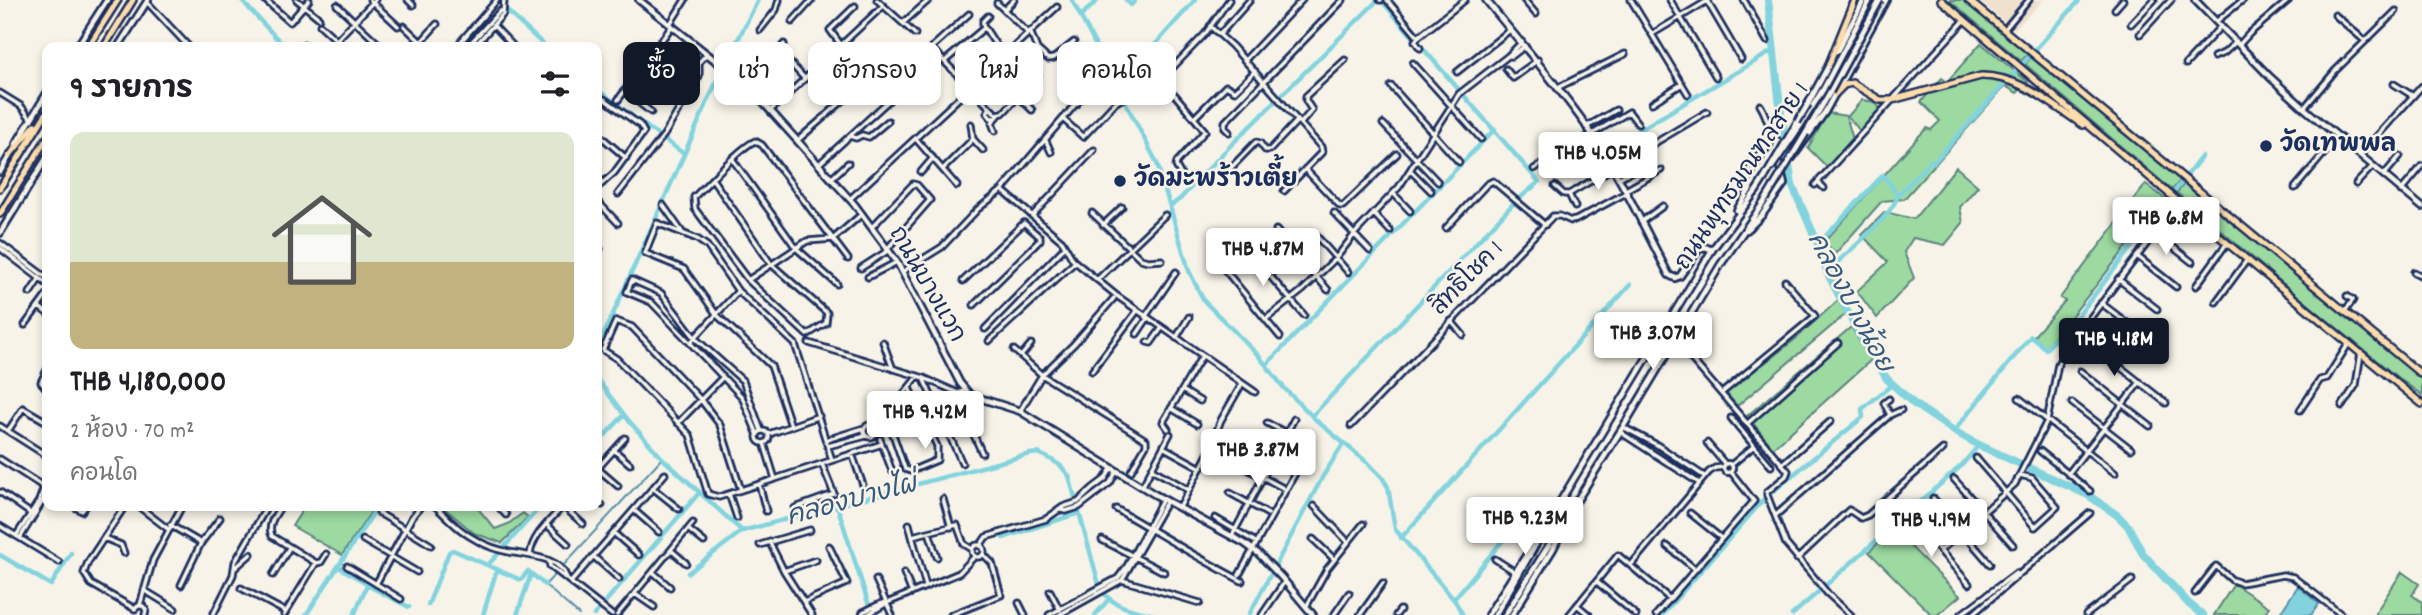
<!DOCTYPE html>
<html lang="th">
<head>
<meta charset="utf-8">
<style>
  :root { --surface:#fff; --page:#f6f6f6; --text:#202124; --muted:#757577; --accent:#111827 }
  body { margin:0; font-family:Dekko,"Playpen Sans Thai",sans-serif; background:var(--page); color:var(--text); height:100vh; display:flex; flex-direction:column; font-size:26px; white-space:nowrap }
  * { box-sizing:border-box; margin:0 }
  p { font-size:23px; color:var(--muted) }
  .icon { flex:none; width:38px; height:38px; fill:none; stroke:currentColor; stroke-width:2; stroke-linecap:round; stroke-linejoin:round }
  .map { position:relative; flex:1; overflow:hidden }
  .details { position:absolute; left:42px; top:42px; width:560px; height:469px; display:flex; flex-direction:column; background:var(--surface); border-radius:14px; box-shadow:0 4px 10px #0003 }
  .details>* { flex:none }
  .hud { position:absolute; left:623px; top:42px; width:665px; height:63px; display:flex; gap:14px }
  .price { position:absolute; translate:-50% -60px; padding:0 16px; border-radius:7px; background:#fff; color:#222; font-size:23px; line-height:46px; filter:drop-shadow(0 2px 4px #0008) }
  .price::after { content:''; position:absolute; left:50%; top:42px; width:21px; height:16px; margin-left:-10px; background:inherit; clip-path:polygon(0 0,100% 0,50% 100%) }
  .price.active { background:var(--accent); color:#fff }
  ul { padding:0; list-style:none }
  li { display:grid; align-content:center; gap:14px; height:371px; padding:0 28px }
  li span { display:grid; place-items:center; height:217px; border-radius:14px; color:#555 }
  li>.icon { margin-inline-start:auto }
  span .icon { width:126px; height:126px; fill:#fffc; stroke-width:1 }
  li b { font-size:30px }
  h2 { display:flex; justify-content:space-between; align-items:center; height:84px; padding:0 28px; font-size:30px }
  .tag { padding:0 24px; border-radius:14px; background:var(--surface); box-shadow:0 4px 10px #0003; font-size:24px; line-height:63px }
  .tag.active { background:var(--accent); color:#fff }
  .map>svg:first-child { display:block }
  .built { fill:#f0e0ce }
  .green { fill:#9cdaa2; stroke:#5c8480; stroke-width:2 }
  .water { fill:#83d3de; stroke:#5991ab; stroke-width:2 }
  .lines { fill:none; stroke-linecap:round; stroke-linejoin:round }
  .stream { stroke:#5991ab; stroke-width:2 }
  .canal { stroke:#83d3de; stroke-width:4.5 }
  .river { stroke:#83d3de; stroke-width:8 }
  .minor-casing { stroke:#1b2f5e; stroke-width:9 }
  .tertiary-casing { stroke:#1b2f5e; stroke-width:10 }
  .secondary-casing { stroke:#1b2f5e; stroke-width:10 }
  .primary-casing { stroke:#1b2f5e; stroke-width:10 }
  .trunk-casing { stroke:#1b2f5e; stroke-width:10 }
  .minor { stroke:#f7f3e8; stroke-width:3.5 }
  .tertiary { stroke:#f7f3e8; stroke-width:4.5 }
  .secondary { stroke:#f7f3e8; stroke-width:4.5 }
  .primary { stroke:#fddcac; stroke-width:5 }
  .trunk { stroke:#fddcac; stroke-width:5 }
  .secondary-bridge-casing { stroke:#1b2f5e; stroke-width:10; stroke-linecap:butt }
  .secondary-bridge { stroke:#f7f3e8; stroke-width:4.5 }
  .poi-dot { fill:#1b2f5e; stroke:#f7f3e8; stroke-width:2.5 }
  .labels { text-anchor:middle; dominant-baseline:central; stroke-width:5; stroke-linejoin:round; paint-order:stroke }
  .poi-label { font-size:24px; font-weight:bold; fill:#1b2f5e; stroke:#f7f3e8; text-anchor:start }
  .street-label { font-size:24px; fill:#1b2f5e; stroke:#f7f3e8 }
  .water-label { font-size:26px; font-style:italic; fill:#35587e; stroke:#f7f3e8 }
</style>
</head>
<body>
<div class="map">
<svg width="2422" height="615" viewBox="0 0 2422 615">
  <rect width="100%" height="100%" fill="#f7f3e8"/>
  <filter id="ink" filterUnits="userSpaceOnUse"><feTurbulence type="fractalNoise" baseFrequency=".0143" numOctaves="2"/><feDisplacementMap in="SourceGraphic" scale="14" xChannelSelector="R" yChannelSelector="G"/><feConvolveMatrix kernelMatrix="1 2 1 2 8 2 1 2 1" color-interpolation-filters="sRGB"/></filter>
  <g filter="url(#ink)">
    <path class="built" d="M1978,0H2043L2014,30Z"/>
    <path class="green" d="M1949,0H1963L2028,54L2021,61Z
      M1981,43L2028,82L2017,93L2005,86L1904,199L1882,201L1835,254L1824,242L1919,136L1927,128L1931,130L1940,121L1921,102L1942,78L1946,83Z
      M2031,57L2182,179L2172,190L2025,64Z
      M1862,100L1875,102L1881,110L1860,131L1848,116Z
      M1828,113L1846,116L1853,139L1827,167L1808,148Z
      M1956,167L1978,186L1960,207L1963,223L1945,245L1913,238L1904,252L1914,278L1877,318L1857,291L1888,262L1862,235L1885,212L1914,219Z
      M2185,183L2422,379V395L2397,377L2287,287L2177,193Z
      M2146,184L2165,199L2046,348L2033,337L2065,301L2060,298Z
      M1838,300L1846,314L1737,406L1726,393L1760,362L1762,365L1798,337Z
      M1851,327L1871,360L1773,448L1747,416Z
      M305,506H375L342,555L292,526Z
      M442,506H476L495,529L508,524L523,513L528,517L502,543L474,533Z
      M1893,529L1960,596L1937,615H1932L1869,552Z
      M2402,572L2419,584L2412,595L2422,602V615H2374Z
      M2234,584L2269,607L2263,615H2214Z"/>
    <path class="water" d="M2298,586L2319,604L2311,615H2279Z"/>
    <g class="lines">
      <path class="stream" d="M561,568L662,458
        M557,572L545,585L579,615"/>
      <path class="canal" d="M241,0L285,47
        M1072,0L1157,163L1189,271L1204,301L1258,355L1284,388L1318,422L1368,463L1382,477L1388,487L1395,529L1455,601L1463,615
        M1126,0L1131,5L1135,0
        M508,12L546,47
        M1081,16L1098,0
        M1114,83L1136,66L1195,0
        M597,89L659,136
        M665,140L683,153
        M1609,148L1774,50
        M1170,206L1180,199L1229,147L1378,0
        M1818,244L1883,175L1898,195L1931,161L1934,162L2079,1
        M1827,272C1845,254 1892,217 1898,195
        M597,350L715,85L758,0
        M1266,365L1495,129
        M597,379L629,421L662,458L742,531L1030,454L1038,453L1052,460L1061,466L1069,476L1100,588C1112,607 1133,610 1154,615
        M1312,416L1514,203L1539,182L1381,0
        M1954,431L2031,336L2046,349L2081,312L2202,156
        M597,444L624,415
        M1770,494L1863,417L1862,409L1893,384
        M837,505L872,615
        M1003,538L1079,513
        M1401,538L1630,285
        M0,555L51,585L71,553
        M488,565L541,506
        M337,566L365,582L367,585L354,615
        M688,573L742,531
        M367,585L409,607
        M1454,599L1528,510
        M428,605L449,552L453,550L521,580L528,571L545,585
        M306,615L378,506
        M483,615L497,569
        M517,615L531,574
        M594,615L699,493
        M1095,615L1109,599
        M1249,615L1323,476L1344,443
        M1662,615L1764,499
        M1792,615L1961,466L1979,445"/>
      <path class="river" d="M1768,0L1780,106L1792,185L1818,244L1828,274L1859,334L1887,379L1914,404L1954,431L1979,445L2088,495L2117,515L2128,526L2143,554L2189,604L2203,615"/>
      <defs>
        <path id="minor" d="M265,0L290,22L309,0
          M297,0L319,18
          M370,0L398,26
          M408,0L413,5
          M877,0L915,34
          M1380,0H1381
          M1387,0L1418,37L1465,0
          M1524,0L1536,14
          M1631,0L1688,94
          M1670,0L1716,77
          M1744,0L1767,41
          M1707,1L1741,59
          M147,2L189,47
          M997,3L1028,33
          M337,5L382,47
          M1005,9L1014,0
          M2115,9L2123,0
          M969,14L931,48L996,114L1003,113L1038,76
          M2335,15L2365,41
          M988,16L983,21V25L1003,56
          M2217,21L2243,0
          M792,22L812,0
          M903,23L929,0
          M670,24L685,0
          M2131,24L2154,0
          M320,25L344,47
          M404,26L426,47
          M494,26L514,47
          M1210,26L1232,46L1321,147L1322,152L1284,191
          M760,30L776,10L779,0
          M2004,30L2029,0
          M1030,31L1037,49L1048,59L1054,58L1074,42
          M1220,34L1250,0
          M1652,34L1709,0
          M2140,34L2171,0
          M1418,37L1415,41L1420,48
          M421,42L437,24
          M1522,42L1508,56H1512L1525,46
          M844,43L876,73
          M304,45L307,47
          M841,45L830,30L855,6
          M2239,45L2250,33L2289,0
          M330,47L375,0
          M456,47L497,0
          M467,47L500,11H503
          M474,47L503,14L504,0
          M779,51L805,79
          M652,53L677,71
          M2214,57L2224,53L2236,42
          M896,58L914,78
          M1246,59L1302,0
          M770,61L784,44
          M945,61L984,28
          M1413,63L1481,139
          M1081,64L1095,81
          M2186,64L2221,26
          M1506,69L1513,78L1538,60
          M638,72L663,91
          M1457,72L1510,30
          M2394,84L2413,96
          M1007,85L1032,110
          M1155,86L1175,95L1205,131L1177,162L1176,166L1181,175
          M1391,86L1459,162
          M1559,87L1625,54
          M1076,89L1072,97L1077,104
          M624,91L651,112
          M0,93L21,106L31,119
          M618,100L672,26
          M1652,103L1682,84
          M1760,105C1768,117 1768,130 1778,141L1774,151
          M2304,108L2335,71L2396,11
          M989,109L987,113L991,118H995L999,115
          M771,110L883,6
          M1194,118L1226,86L1235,91L1255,71
          M1064,120L1083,137L1115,103L1130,94L1155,86L1205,34L1229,0
          M1301,123L1312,110L1306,101V96L1345,60
          M1383,124L1438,182
          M1586,127L1616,110
          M995,131L992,123L995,118
          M1229,132L1225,128V122L1343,0
          M597,133L626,158
          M850,136L856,138L862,135L869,137L888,121
          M1555,138L1563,151
          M916,139L957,186
          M973,139L983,150
          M798,140L886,63
          M1046,141L1051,152
          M1564,151L1572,164
          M2360,155L2422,86
          M733,160L796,248L837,284
          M819,164L939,55
          M943,169L973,139L971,124
          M1305,169L1340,206H1343L1397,154
          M1534,169L1629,112L1638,124
          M1410,170L1431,191
          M921,172L933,158
          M1225,174L1256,142L1260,143L1265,150H1270L1298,120
          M2384,175L2400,156
          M597,177L603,183
          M1619,178L1648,162
          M831,179L848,163
          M713,180L771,264L827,313L826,323L807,335L748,280L695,209L694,197C709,183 739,148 755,141L762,145L848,259
          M1818,182L1824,188
          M2356,184L2372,167
          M1815,185L1964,21
          M1555,186L1564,194H1569L1575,207
          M597,188L614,173L644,132L640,125L604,99
          M2295,188L2337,138
          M1749,189L1750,165L1760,153
          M1002,190L1062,241L1073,260L1117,296L1255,392
          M1626,190L1661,170
          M2401,191L2422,166
          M1393,193L1410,211
          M618,194L664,135L699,76V62L707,54
          M1569,194L1707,112
          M850,199L1057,7
          M597,201L618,223
          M663,205L682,232
          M1092,213L1141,259L1148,261L1162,260
          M1334,213L1370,251
          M1374,214L1390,231
          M1032,216L1094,150
          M1641,222L1663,206
          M2161,224L2186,208
          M1103,225L1122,207
          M873,226L913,184L917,185L930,200L888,248
          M1446,228L1487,184L1493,181L1545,225
          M1276,230L1328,290
          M1313,232L1348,272
          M2155,233L2192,262
          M0,243L47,278
          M1242,244L1304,315
          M597,245L600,249
          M0,248L47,284
          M2137,256L2176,287
          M1220,264L1280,337
          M861,268L889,250
          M902,272L942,247L978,209L1002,190L1103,72
          M2414,272L2422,276
          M868,277L897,262
          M2118,279L2157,309
          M748,280L807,241L833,239L862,214
          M1097,280L1165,215
          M963,281L1024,223L1040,237V240L974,305
          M2196,286L2227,243
          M30,293L40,278
          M2216,302L2247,260
          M2101,303L2139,332
          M39,307L47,313
          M2345,311L2353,300L2347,296
          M1145,317L1176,272
          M1266,319L1303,290L1336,258L1357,231L1399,187L1459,94L1508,56
          M1451,321L1463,335
          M25,325L47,295
          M985,329L1064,248
          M2077,333L2166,403
          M1137,334L1147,319
          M1176,338L1189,317
          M1675,340L1788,471L1786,476L1767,492V495L1786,544L1828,594L1851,615
          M989,341L1075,262
          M883,342L893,369
          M1147,342L1151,343L1161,329
          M690,343L738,291
          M809,343L924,378L958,393L965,391
          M1014,350L1042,375L1146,440V445L1131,471
          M1021,356L1031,344
          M47,370L41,382L47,389
          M1092,371L1137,311
          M2080,371L2150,426
          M924,380L962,463
          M1723,392L1815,316L1785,281
          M958,393L975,419L972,431L982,453
          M2019,398L2115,473
          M1889,399L1884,403L1890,415
          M1200,401L1182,390L1202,356
          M2072,403L2131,449
          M2342,406L2356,385L2361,353
          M1171,408L1197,424
          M2300,410L2320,380L2327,378L2349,343
          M1020,411L1042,375L1074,344L1114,298
          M597,413L598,412
          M886,414L905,469L911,471L937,460V446L909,388
          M1731,418L1771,466
          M678,423L723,377
          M1267,423L1294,437
          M1748,423L1838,343
          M864 431a6 6 0 1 1 12 0a6 6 0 1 1-12 0Z
          M0,426L47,456
          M791,426L771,366L717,315L684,269L645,253L657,223L697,239L707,246L738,291L795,344L832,460
          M1351,426L1553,216H1560L1571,221L1576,220L1626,193
          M1623,427L1657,445L1704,476
          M876,428L918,376
          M1168,429L1163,422L1182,390
          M757 437a6 6 0 1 1 12 0a6 6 0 1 1-12 0Z
          M8,431L23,408L47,422
          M1620,432L1699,483
          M757,433L742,397L651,302L627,292L632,280L661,293L696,339L743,381L761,430
          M769,434L819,416
          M880,439L892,471
          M826,440L864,428
          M1258,441L1298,463
          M764,443L775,479
          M1707,443L1725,464
          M828,446L866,436
          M1163,447L1201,468
          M614,450L630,464
          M1209,451L1221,420L1242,384
          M2040,451L2090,491
          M852,454L863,485
          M1976,458L2035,527L2057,507L2032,478L2020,475
          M0,459L47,489
          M1783,463L1831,421
          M1723.5 468a4.5 4.5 0 1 1 9 0a4.5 4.5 0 1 1-9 0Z
          M1731,465L1754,446
          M1244,467L1283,488
          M597,468L618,486
          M597,469L625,438
          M1152,469L1189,490
          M2068,474L2140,382
          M1954,479L2013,545
          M759,484L766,511
          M1142,487L1170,434
          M654,489L679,509
          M741,490L720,425L701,400L632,327L616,321L603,350L617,359L690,435L708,494L719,497L775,479L882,444
          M0,492L33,515
          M1230,493L1268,514
          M729,494L737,518
          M1933,498L1990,564
          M943,499L951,527
          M597,501L602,505
          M73,506L82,511L86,506
          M125,506L88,562L84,573L91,584L135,609
          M138,506L168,529
          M281,506C275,515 267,525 272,536L316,563
          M435,506C449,519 460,532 478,541C487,546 499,550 509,552C529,556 559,556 567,578
          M498,506L506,515
          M563,506L583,524
          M1314,506L1348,542
          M1180,507L1208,454
          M795,508L834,494L822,464
          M1116,509C1158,533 1199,559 1242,581
          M1061,510L1066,511L1079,507L1110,483L1116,472
          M635,511L659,532
          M379,513L431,545
          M1690,513L1721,538
          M1775,516L1890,415L1901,410
          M1911,517L1969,584
          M1215,518L1254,541
          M909,524L912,536
          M170,525L201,543
          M547,525L568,544
          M0,526L59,562
          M688,529L704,542
          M929,532L937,557
          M615,534L639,555
          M16,536L39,501L47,479
          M1232,536L1294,419
          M20,538L47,494
          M104,538L121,545L124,553
          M1313,539L1334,559
          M363,540L417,572
          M1102,540L1164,572
          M770,543L784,571L812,615
          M760,545L810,530
          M972 551a6 6 0 1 1 12 0a6 6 0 1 1-12 0Z
          M980,546L986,537L1046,519L1063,507L1078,502L1093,488L1105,479L1111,469
          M1667,546L1695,569
          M671,550L686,563
          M1940,551L2015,484L2047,421L2058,364L2065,351L2155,233L2162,218L2175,210L2179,202
          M530,555C532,535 551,520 563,506
          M593,556L619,579
          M1495,559L1515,572
          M1797,559L1849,510L1861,518L1868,515L1943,449
          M549,562L550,566L612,615
          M1631,565L1709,472L1715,468L1724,467
          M347,566L401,599
          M234,569L251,554
          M784,571L816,560
          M653,572L670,587
          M904,573L912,593
          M273,575L289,548
          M1239,575L1309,448
          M876,580L892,615
          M1122,580L1200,603
          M571,582L665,474
          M1597,582L1636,615
          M376,584L412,517L421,506
          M181,585L201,543L220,518
          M926,586L912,536L957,525L964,544L972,549
          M241,588L286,612
          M144,590L175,609
          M1050,591L1060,610
          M2195,593L2216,566L2232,580L2241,583L2283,575L2293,577L2342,615
          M635,594L654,607
          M804,602L847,583L829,546
          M1019,603L1025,615
          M140,605L153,560L182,506
          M1577,605L1589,615
          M1306,607L1327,569L1363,524
          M135,609L138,606H143L146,610L145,615
          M213,615L233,575L235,562L265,510
          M284,615L316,563L321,562L326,554
          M617,615L693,523
          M862,615L863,612L882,603H887L959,573L975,556
          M867,615L887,603
          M951,615L1001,595L992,563L983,554
          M1049,615L1118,578L1127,566L1163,499
          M1059,615L1122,580L1167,501
          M1262,615L1285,581
          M1334,615L1349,593
          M1360,615L1383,583
          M1396,615L1400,610
          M1569,615L1618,555L1670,599
          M1656,615L1754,501L1731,472
          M1960,615L2016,573
          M1972,615L2090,513
          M2086,615L2132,580"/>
        <path id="tertiary" d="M1486,0C1522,45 1560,87 1592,134C1622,179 1644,228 1669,275L1675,278L1680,276L1699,249L1705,247L1712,250
          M2195,0L2270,77L2304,108L2422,207"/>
        <path id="secondary" d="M639,0L750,88L855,205L897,262L960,383L970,395L1020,411L1154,494L1244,543L1259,554L1281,577L1313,615
          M77,47L107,0
          M118,47L148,0
          M1837,51L1864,0
          M1808,104L1831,61
          M1800,126L1824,88L1870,0
          M1806,133L1830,92
          M16,144L47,93
          M1792,158L1825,112L1886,0
          M0,172L10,155
          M1737,210L1773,151H1776L1784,184L1762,215L1747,230
          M0,233L47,157
          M1488,615L1552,515L1712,250L1756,191
          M1495,615L1547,525
          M1505,615L1623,427L1721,264L1766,199
          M1512,615L1553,549L1568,518"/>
        <path id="primary" d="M1941,0L2227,243L2422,404
          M1968,0L2422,375
          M1829,64L1855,0
          M1835,94L1844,85L1852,83L1880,100H1892L1981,76C2019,75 2052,105 2083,125"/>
        <path id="trunk" d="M88,47L118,0
          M104,47L133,0
          M10,155L35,125
          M0,188L47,112
          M0,214L47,138"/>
      </defs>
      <use href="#minor" class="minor-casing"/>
      <use href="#tertiary" class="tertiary-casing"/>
      <use href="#secondary" class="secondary-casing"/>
      <use href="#primary" class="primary-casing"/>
      <use href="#trunk" class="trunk-casing"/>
      <use href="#minor" class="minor"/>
      <use href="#tertiary" class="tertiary"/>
      <use href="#secondary" class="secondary"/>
      <use href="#primary" class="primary"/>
      <use href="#trunk" class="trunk"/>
      <defs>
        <path id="secondary-bridge" d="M1830,92L1880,0
          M1772,167L1800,126
          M1765,177L1808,104
          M1756,191L1765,177
          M1766,199L1806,133"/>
      </defs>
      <use href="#secondary-bridge" class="secondary-bridge-casing"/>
      <use href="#secondary-bridge" class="secondary-bridge"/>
    </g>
  </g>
  <g class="poi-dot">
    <circle cx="2266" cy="146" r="7"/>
    <circle cx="1120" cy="181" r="7"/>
  </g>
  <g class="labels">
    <g class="poi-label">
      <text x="2280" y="146">วัดเทพพล</text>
      <text x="1134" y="181">วัดมะพร้าวเตี้ย</text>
    </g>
    <g class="street-label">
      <text transform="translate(1743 177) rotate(-56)">ถนนพุทธมณฑลสาย 1</text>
      <text transform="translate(1468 279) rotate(-46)">สิทธิโชค 1</text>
      <text transform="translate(926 285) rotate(60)">ถนนบางแวก</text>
    </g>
    <g class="water-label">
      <text transform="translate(1849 303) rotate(62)">คลองบางน้อย</text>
      <text transform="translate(852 502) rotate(-15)">คลองบางไผ่</text>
    </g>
  </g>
</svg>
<b class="price" style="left:1598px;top:192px">THB 4.05M</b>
<b class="price" style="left:2166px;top:257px">THB 6.8M</b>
<b class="price" style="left:1263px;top:288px">THB 4.87M</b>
<b class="price" style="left:1653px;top:372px">THB 3.07M</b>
<b class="price active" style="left:2114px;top:378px">THB 4.18M</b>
<b class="price" style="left:925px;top:451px">THB 9.42M</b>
<b class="price" style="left:1258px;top:489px">THB 3.87M</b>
<b class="price" style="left:1525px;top:557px">THB 9.23M</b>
<b class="price" style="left:1931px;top:559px">THB 4.19M</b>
<div class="hud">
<a class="tag active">ซื้อ</a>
<a class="tag">เช่า</a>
<a class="tag">ตัวกรอง</a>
<a class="tag">ใหม่</a>
<a class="tag">คอนโด</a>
</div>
<section class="details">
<h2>9 รายการ<svg class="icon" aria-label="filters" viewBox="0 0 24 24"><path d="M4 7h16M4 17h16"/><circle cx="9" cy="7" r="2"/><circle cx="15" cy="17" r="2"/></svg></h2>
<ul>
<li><span style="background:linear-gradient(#dfe7d0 60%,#c2b280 0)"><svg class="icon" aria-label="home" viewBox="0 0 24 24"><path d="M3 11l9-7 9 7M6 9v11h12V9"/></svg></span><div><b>THB 4,180,000</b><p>2 ห้อง · 70 m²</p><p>คอนโด</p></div></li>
</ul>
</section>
</div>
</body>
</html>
